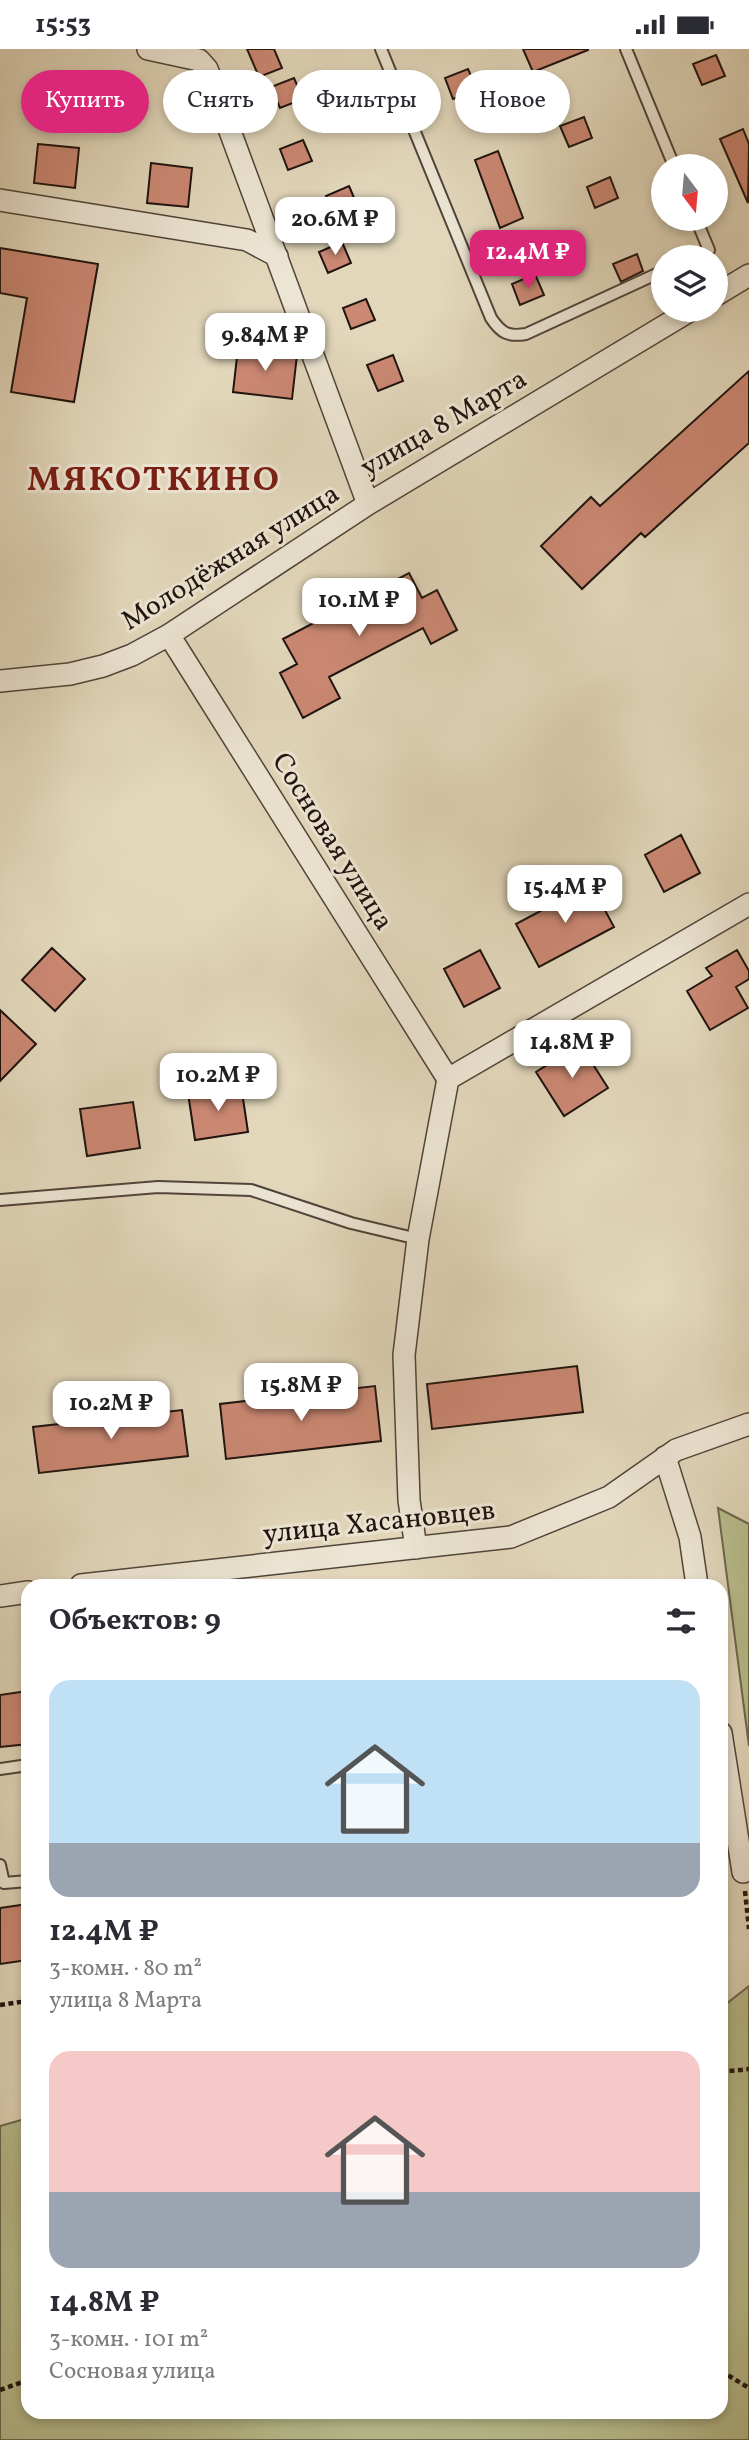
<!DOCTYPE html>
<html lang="ru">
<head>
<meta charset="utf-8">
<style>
  :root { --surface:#fff; --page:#f7f7f7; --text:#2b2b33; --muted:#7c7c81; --accent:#db2777 }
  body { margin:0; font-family:Vollkorn,serif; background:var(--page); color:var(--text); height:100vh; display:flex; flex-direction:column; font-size:26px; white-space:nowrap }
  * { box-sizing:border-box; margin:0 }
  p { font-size:23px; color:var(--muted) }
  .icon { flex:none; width:38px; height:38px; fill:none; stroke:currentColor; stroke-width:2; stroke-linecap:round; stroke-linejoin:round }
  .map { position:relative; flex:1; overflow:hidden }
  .details { position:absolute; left:21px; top:1530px; width:707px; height:840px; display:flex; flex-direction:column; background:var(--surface); border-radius:21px; box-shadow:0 4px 10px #0003 }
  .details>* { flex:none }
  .guide { position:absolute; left:21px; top:21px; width:707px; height:63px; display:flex; gap:14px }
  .needle { width:46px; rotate:164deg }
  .controls { position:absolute; left:651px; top:105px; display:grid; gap:14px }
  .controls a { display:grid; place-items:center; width:77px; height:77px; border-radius:50%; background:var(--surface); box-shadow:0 4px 10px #0003; font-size:35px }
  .price { position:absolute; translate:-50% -60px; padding:0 16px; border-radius:14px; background:#fff; color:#222; font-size:23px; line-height:46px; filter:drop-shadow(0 2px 4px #0008) }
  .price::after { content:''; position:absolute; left:50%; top:42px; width:21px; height:16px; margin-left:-10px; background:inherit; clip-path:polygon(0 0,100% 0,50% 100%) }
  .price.current { background:var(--accent); color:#fff }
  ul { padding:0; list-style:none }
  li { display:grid; align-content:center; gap:14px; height:371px; padding:0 28px }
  li span { display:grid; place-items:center; height:217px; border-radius:21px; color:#555 }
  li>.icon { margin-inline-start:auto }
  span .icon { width:126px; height:126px; fill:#fffc; stroke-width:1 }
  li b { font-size:30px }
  h2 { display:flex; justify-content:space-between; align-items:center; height:84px; padding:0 28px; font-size:30px }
  .chip { padding:0 24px; border-radius:32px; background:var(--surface); box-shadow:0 4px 10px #0003; font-size:24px; line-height:63px }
  .chip.current { background:var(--accent); color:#fff }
  .status { display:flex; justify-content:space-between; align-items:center; height:49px; padding:0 35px; background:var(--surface); direction:ltr }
  .status svg { height:19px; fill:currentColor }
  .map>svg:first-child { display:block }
  .green { fill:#b8bd8d; stroke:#6c684e; stroke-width:2 }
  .building { fill:#cb8873; stroke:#1f130f; stroke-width:2 }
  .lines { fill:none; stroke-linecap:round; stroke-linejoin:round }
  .lane-casing { stroke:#50443a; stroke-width:14 }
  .street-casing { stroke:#50443a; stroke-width:24 }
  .path { stroke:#1f130f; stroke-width:4.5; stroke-dasharray:5 3.5; stroke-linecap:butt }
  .lane { stroke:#ece5d3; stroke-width:10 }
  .street { stroke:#ece5d3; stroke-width:21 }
  .labels { text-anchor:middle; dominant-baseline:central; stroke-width:6; stroke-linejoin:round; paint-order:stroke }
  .street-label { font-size:28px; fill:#1f130f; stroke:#ece5d3 }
  .district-label { font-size:35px; font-weight:bold; letter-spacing:2px; fill:#7a1f14; stroke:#ece5d3 }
</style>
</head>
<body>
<div class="status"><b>15:53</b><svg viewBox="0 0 49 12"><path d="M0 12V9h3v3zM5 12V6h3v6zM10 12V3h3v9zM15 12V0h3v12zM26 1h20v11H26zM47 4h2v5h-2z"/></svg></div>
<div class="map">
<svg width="749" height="2391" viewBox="0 0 749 2391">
  <rect width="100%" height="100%" fill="#e2d7bb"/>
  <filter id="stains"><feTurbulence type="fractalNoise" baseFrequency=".00286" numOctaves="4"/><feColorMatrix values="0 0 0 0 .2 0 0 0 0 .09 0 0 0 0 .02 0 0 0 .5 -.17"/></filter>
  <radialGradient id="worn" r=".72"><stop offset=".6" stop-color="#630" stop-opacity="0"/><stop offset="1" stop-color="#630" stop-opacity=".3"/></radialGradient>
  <path class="green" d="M718,1459L749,1475V1697Z
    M749,1937V2391H0V2077L28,2069V2362H721V1959Z"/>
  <path class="building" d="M247,0H274L282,19L259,28Z
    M523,0H588V1L533,23Z
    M716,6L725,27L702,36L693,15Z
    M468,20L477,41L453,50L445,29Z
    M294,29L303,50L280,59L271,38Z
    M584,68L592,89L569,98L560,77Z
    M743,80L749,95L748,154L720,90Z
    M303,91L312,112L288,121L280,100Z
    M38,95L79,99L75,139L34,134Z
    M498,102L523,169L500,179L475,111Z
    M151,114L192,119L188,158L147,154Z
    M610,128L618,149L595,159L587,138Z
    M349,137L358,158L335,168L326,147Z
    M342,193L351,214L328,224L319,203Z
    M0,199L98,215L74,353L11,343L27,249L0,244Z
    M637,205L643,222L621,233L613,215Z
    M535,225L544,246L520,256L512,235Z
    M366,250L375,271L351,280L343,259Z
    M238,299L297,306L292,350L233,343Z
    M393,306L403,332L378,342L367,316Z
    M749,322V394L645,488L641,484L582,540L541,497L591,448L600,457Z
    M409,524L422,549L437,541L457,581L431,595L423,579L329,628L340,649L303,669L280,624L297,615L283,590Z
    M681,786L700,824L664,843L645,806Z
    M591,835L614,878L539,918L516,875Z
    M52,899L85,930L55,962L22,931Z
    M480,901L500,939L464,958L444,920Z
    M737,901L749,922V930L736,938L748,959L710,981L687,942L712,927L706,919Z
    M0,961L36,995L0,1032Z
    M580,995L608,1039L564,1067L536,1023Z
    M241,1036L248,1083L195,1091L188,1044Z
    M133,1053L140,1099L87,1107L80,1060Z
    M577,1317L583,1363L432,1380L427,1335Z
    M375,1337L381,1392L226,1410L220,1355Z
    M182,1361L188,1407L39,1424L33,1378Z
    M28,1642V1695L0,1698V1646Z
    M28,1855V1911L0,1915V1859Z"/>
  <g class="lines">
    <defs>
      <path id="lane" d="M381,0L491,269C501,284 508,288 526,285L663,222
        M626,0L674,117
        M693,208L709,201L696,170
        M0,1151L158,1138L251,1141L351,1174L418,1190
        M0,1720L28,1716
        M0,1816L4,1834L28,1832"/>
      <path id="street" d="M148,0L199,11L207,20L368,455
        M0,151L247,191L277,207
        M716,246L749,226
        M169,586L448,1030L418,1190L404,1306L409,1451L416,1499
        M0,632L70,625L103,617L132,606L169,586L368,455L691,261
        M448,1030L749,855
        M665,1408L690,1488L697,1536
        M81,1536L511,1488L609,1448L676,1401L749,1375
        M0,1547L28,1543
        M721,1684L743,1823"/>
    </defs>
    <use href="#lane" class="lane-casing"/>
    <use href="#street" class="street-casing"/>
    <path class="path" d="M745,1842L749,1880
      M0,1956L28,1952
      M721,2023L749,2020
      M721,2322L749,2339
      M0,2341L28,2331"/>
    <use href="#lane" class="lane"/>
    <use href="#street" class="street"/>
  </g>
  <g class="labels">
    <g class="street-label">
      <text transform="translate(444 375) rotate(-30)">улица 8 Марта</text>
      <text transform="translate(231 509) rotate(-32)">Молодёжная улица</text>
      <text transform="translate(332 793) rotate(58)">Сосновая улица</text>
      <text transform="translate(379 1474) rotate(-6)">улица Хасановцев</text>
    </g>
    <g class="district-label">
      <text x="154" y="432">МЯКОТКИНО</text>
    </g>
  </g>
  <rect width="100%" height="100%" filter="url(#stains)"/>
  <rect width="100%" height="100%" fill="url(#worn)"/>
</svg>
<div class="controls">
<a><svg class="needle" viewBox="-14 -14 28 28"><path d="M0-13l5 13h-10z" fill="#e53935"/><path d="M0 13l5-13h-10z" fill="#7c7c81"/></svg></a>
<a><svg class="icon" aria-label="layers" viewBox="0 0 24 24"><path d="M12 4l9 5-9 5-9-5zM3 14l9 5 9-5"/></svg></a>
</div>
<b class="price" style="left:335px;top:208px">20.6M ₽</b>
<b class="price current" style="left:528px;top:241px">12.4M ₽</b>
<b class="price" style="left:265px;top:324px">9.84M ₽</b>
<b class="price" style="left:359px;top:589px">10.1M ₽</b>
<b class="price" style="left:565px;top:876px">15.4M ₽</b>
<b class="price" style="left:572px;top:1031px">14.8M ₽</b>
<b class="price" style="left:218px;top:1064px">10.2M ₽</b>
<b class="price" style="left:301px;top:1374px">15.8M ₽</b>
<b class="price" style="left:111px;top:1392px">10.2M ₽</b>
<div class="guide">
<a class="chip current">Купить</a>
<a class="chip">Снять</a>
<a class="chip">Фильтры</a>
<a class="chip">Новое</a>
</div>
<section class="details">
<h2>Объектов: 9<svg class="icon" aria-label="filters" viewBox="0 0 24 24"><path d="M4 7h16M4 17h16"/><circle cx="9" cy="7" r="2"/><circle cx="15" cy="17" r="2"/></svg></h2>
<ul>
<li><span style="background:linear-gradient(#bfe0f5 75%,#9aa5b1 0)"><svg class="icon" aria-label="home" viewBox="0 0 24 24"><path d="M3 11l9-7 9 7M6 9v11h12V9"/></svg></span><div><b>12.4M ₽</b><p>3-комн. · 80 m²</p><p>улица 8 Марта</p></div></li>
<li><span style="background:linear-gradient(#f6c9c9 65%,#9aa5b1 0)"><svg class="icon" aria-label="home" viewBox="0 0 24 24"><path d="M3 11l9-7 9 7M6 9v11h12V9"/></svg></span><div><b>14.8M ₽</b><p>3-комн. · 101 m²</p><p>Сосновая улица</p></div></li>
</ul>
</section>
</div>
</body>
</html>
